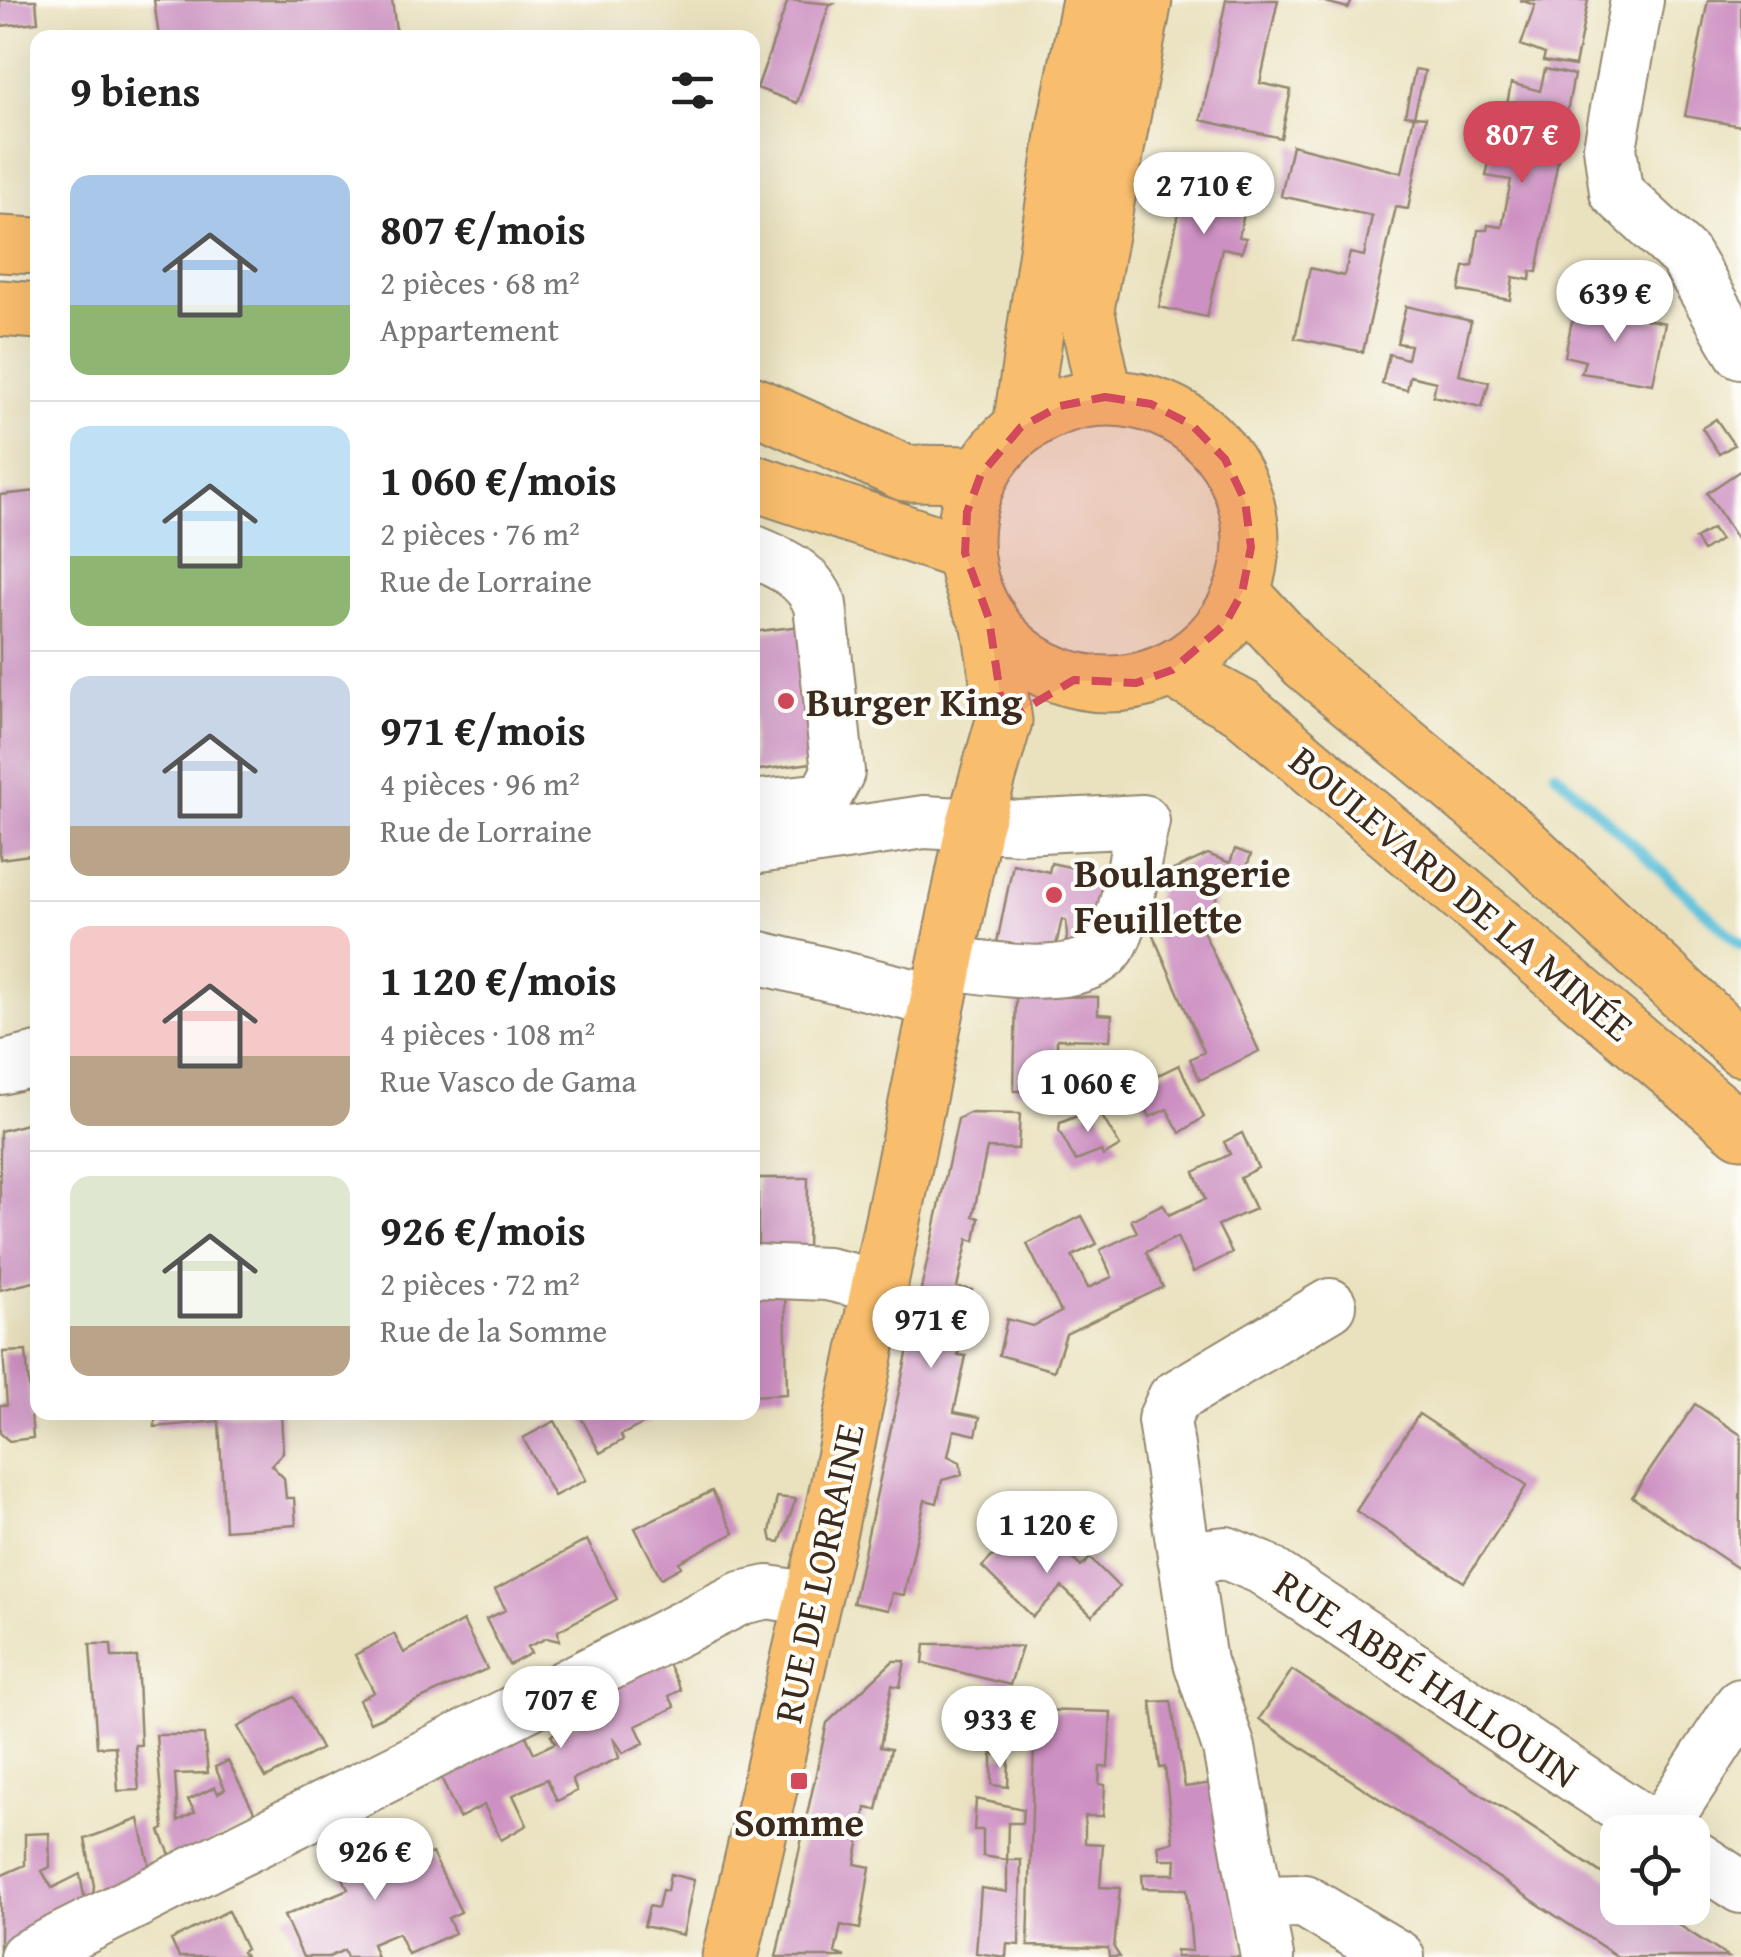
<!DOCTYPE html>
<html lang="fr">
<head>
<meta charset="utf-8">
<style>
  :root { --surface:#fff; --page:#f6f6f6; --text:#222; --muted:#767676; --line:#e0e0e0; --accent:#d1495b }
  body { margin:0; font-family:"Gentium Book Plus",serif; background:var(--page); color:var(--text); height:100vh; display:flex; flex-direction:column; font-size:38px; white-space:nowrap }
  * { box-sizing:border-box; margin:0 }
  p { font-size:32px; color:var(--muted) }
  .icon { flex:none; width:55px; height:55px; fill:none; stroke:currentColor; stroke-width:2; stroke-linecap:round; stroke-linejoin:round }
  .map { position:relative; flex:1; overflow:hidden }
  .details { position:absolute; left:30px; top:30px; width:730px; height:1390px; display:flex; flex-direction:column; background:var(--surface); border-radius:20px; box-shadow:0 10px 40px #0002 }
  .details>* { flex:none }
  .controls { position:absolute; left:1600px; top:1815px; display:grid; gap:20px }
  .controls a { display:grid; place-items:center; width:110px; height:110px; border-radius:20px; background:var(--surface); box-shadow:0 10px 40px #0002; font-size:50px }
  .price { position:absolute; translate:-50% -85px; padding:0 22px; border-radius:35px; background:#fff; color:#222; font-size:32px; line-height:65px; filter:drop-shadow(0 2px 5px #0008) }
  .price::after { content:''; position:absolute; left:50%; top:60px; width:30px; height:22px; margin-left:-15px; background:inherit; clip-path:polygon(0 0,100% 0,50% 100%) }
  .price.on { background:var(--accent); color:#fff }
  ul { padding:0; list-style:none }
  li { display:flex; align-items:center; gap:30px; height:250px; padding:0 40px }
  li+li { border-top:2px solid var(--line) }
  li span { display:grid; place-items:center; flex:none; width:280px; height:200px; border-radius:20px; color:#555 }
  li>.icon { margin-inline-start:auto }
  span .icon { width:120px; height:120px; fill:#fffc; stroke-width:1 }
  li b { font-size:42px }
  h2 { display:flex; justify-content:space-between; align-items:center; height:120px; padding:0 40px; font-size:42px }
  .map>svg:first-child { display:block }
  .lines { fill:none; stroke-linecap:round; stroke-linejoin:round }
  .stream { stroke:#5bc0d9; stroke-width:11 }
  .building { fill:#cd90c2 }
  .minor-casing { stroke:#92866e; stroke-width:56 }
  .major-casing { stroke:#92866e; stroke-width:59 }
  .minor { stroke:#fff; stroke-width:52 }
  .major { stroke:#f9be6d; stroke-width:55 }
  .marked { fill:#d1495b; fill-opacity:0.2; stroke:#d1495b; stroke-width:8; stroke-dasharray:20 12; stroke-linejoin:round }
  .poi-dot { fill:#d1495b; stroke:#fdfcf7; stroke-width:4 }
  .labels { text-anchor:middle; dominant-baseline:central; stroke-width:8; stroke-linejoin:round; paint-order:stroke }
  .poi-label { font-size:40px; font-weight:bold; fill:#3b2a1e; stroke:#fdfcf7; text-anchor:start }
  .street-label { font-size:40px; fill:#3b2a1e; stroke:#fdfcf7 }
</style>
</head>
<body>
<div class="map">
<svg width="1741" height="1957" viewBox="0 0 1741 1957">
  <rect width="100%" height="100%" fill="#fdfcf7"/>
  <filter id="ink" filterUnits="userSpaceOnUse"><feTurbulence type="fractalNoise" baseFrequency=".01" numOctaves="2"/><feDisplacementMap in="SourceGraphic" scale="20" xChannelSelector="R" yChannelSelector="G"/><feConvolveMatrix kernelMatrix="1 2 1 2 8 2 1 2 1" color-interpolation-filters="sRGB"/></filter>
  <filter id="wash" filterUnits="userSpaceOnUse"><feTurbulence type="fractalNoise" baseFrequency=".0048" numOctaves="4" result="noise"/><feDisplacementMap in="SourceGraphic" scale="40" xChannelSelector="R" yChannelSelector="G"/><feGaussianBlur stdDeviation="2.25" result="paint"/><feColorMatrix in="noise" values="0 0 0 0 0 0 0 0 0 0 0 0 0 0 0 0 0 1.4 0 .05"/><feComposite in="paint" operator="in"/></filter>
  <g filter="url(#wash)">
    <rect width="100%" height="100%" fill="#eae2bf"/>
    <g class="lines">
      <path class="stream" d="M1555,772L1741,945"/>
    </g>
    <g id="blocks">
      <path class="building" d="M0,0H36L38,22L0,26Z
        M154,0H392L397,38H159Z
        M788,0L833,4L829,6L797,103L757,88Z
        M1226,0H1278L1260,83L1291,90L1281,138L1201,120Z
        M1318,0H1353L1348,8Z
        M1520,0H1588L1575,66L1543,61L1545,54L1521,45L1535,5Z
        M1708,0H1741V126L1685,116Z
        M1415,69L1425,71L1414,116L1405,115Z
        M1545,69L1574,75L1537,272L1531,271L1530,280L1513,277L1510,300L1459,291L1464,267L1473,266L1478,230H1487L1488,225L1502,227L1511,180L1486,176L1491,153L1506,156L1509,139L1486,134L1491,115L1521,121L1522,112L1506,110L1511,83L1540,91Z
        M1414,116L1426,117L1408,209L1396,207L1363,352L1295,338L1310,268L1344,276L1350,253L1364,256L1372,216L1281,196L1292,145L1402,173Z
        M1189,165L1259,179L1257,190L1249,189L1239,237L1246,238L1242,252L1222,248L1207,317L1159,307Z
        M1575,305L1665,323L1653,384L1581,373L1585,361L1565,356Z
        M1406,306L1471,321L1459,375L1489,382L1482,407L1433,396L1436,382L1410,376L1407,390L1382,384L1389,354L1407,359L1410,345L1397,343Z
        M1716,419L1734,445L1719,454L1702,428Z
        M1741,470V545L1707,493Z
        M38,491V854L0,859V495Z
        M1712,529L1720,540L1703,551L1695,539Z
        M809,625L848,758L752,771V632Z
        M1235,849L1251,855L1242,880L1226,874L1203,931L1259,1051L1200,1080L1190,1059L1204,1052L1150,928L1160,876L1208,854L1230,863Z
        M1051,863L1106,875L1089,962L1062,960L1067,937L1066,921L1062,919L1053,959L995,952L1013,864L1049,872Z
        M1016,996L1098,997V1014L1112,1015L1110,1040L1057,1039V1061L1071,1062V1091H1014Z
        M1179,1065L1204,1117L1180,1133L1167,1109L1150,1117L1135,1086Z
        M1097,1108L1120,1146L1103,1156L1101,1151L1076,1161L1059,1131L1060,1123Z
        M969,1113L1020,1114L1018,1149L987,1148L973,1216L979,1218L975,1241L968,1239L957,1287L972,1290L958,1355L966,1356L954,1412L980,1417L976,1435L954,1430L948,1456L960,1462L962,1475L942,1480L937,1503L925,1500L904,1595L892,1593L888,1610L853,1603L958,1119Z
        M38,1121V1281L0,1290V1131Z
        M1242,1133L1258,1168L1240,1177L1255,1209L1218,1225L1232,1253L1193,1272L1177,1237L1146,1252L1163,1287L1066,1334L1054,1371L999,1355L1007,1319L1033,1326L1061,1312L1027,1244L1082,1216L1097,1244L1072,1256L1088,1288L1112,1277L1100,1250L1137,1232L1131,1220L1163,1204L1169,1215L1205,1199L1194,1172L1230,1154L1224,1142Z
        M758,1178H808L807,1255H758Z
        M752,1290H785L787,1394L752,1396Z
        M26,1351L33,1438L9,1441L0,1433V1405H7L3,1352Z
        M1695,1404L1741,1435L1739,1569L1632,1497Z
        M155,1412H281L283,1452L271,1465L284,1478L286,1498H294L296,1525L225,1530L219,1421L155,1427Z
        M578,1412H667L621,1435L623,1440L600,1453Z
        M1419,1414L1527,1485L1464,1582L1356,1511Z
        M555,1421L586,1480L554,1496L523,1438Z
        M712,1491L734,1533L679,1562L681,1567L661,1578L635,1528Z
        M777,1497L796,1499L780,1542L772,1541L770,1532Z
        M1019,1529L1044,1553L1055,1542L1081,1567L1090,1558L1119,1587L1092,1616L1062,1587L1033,1617L982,1567Z
        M587,1540L617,1599L558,1631L559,1641L547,1638L527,1647L531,1653L509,1665L486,1619L506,1610L495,1590Z
        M463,1621L487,1669L370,1722L359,1700L374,1692L355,1655L394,1634L404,1653Z
        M90,1644H111L112,1657H137L141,1745H135L139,1790L118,1791L115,1746L97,1747Z
        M925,1644H966L1022,1647L1010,1685L923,1663Z
        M666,1660L681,1690L669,1696L675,1707L636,1726L644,1743L623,1753L613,1737L619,1758L572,1779L577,1791L557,1801L547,1779L513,1795L527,1825L501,1840L484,1805L459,1818L441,1777L524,1732L534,1753L555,1743L551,1735L600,1714L592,1698Z
        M893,1661H905L900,1687L892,1685L880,1747L891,1749L877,1810L866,1808L855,1864L870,1867L860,1929L841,1925L835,1953L845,1957H776L827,1723Z
        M1292,1670L1618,1884V1908H1653L1728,1957H1618L1259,1719Z
        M294,1697L321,1749L266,1778L238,1727Z
        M1171,1701L1185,1787L1219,1782L1244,1957H1176V1950L1192,1951L1187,1889L1143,1888L1142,1874H1175L1176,1859H1160L1158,1845L1173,1842L1165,1767L1160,1768L1151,1702Z
        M1035,1710L1111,1712L1108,1767H1100L1099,1784L1105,1785L1103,1816H1085V1843L1103,1844L1100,1887L1120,1888L1114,1948L1120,1957H1109L1108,1948L1028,1946Z
        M156,1735H204L208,1773L175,1774L178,1821L195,1812L188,1800L215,1787L218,1793L225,1789L215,1767L228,1761L258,1819L173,1862L160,1831L164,1829Z
        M992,1754L1009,1757L1008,1787L992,1785Z
        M976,1799L1023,1809L1022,1823H1008L1007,1860L983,1856V1830H974Z
        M139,1819L151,1873L92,1904L94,1886L85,1839Z
        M359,1820L381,1869L400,1859L404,1867L432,1853L461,1912L448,1918L455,1933L408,1954L398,1933L372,1944L377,1957H347L344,1950L329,1957H303L284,1916L348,1889L325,1838Z
        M49,1833L50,1867L42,1871L52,1888L80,1874L86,1907L0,1950V1876L25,1865V1834Z
        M1007,1860H1021L1019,1945L1007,1944L1006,1957L976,1953L981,1888L1007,1892Z
        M670,1874L694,1880L683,1935L644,1926L649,1906L658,1908L662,1890L667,1891Z
        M228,1911L246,1949L242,1952L245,1957H179L171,1940Z"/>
    </g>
  </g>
  <g filter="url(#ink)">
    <use href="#blocks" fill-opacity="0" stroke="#92866e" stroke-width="2.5"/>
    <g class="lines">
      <defs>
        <path id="minor" d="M1637,0L1610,147L1616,192L1685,256L1741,352
          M752,551C781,563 809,575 820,605L838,772L824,799L752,807
          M752,848L924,822L1020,827L1143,821C1134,858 1130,901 1115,936C1094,991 991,967 947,963
          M752,956L937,1001
          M0,1068L38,1059
          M752,1271L827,1274L879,1286
          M1184,1558L1226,1553L1262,1568L1659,1832
          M1658,1832L1741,1705
          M1692,1855L1741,1887
          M1259,1902L1304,1901L1398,1957
          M26,1957L741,1598L768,1592L811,1599
          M1267,1957L1229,1748L1200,1662L1164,1420L1174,1398L1330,1305"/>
        <path id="major" d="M0,244L38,246
          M0,308L38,311
          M1105,397L1086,309L1144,0
          M965 541a143 143 0 1 1 286 0a143 143 0 1 1-286 0Z
          M752,404L905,473L981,474
          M1021,427L1066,122L1090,0
          M752,482L965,553
          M1242,593L1306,663L1511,833L1741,1048
          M1172,670L1241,707L1741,1130
          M730,1957L830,1526L974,826L1004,721L989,619"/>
      </defs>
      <use href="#minor" class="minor-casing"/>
      <use href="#major" class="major-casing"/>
      <use href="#minor" class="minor"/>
      <use href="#major" class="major"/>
    </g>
  </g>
  <path class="marked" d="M1105,397L1151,404L1192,425L1225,459L1245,501L1251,547L1242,593L1225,624L1172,670L1136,683L1074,680L1004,721L989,619L965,553L967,512L981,474L1021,427L1060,406Z"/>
  <g class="poi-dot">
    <circle cx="786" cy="701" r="10"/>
    <circle cx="1054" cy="895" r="10"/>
    <rect x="789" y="1771" width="20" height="20" rx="5"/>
  </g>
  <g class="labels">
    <g class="poi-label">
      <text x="806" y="701">Burger King</text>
      <text x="1074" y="872">Boulangerie<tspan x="1074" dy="46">Feuillette</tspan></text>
      <text x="799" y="1821" text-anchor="middle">Somme</text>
    </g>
    <g class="street-label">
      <text transform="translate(1462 893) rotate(40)">BOULEVARD DE LA MINÉE</text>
      <text transform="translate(818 1573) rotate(-78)">RUE DE LORRAINE</text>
      <text transform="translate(1427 1678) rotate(34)">RUE ABBÉ HALLOUIN</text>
    </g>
  </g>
</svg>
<div class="controls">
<a><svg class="icon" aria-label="locate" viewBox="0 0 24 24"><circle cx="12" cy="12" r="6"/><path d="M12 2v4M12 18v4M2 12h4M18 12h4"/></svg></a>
</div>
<b class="price on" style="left:1522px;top:186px">807 €</b>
<b class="price" style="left:1204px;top:237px">2 710 €</b>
<b class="price" style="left:1615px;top:345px">639 €</b>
<b class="price" style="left:1088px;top:1135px">1 060 €</b>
<b class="price" style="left:931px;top:1371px">971 €</b>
<b class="price" style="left:1047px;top:1576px">1 120 €</b>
<b class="price" style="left:561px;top:1751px">707 €</b>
<b class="price" style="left:1000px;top:1771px">933 €</b>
<b class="price" style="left:375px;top:1903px">926 €</b>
<section class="details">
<h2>9 biens<svg class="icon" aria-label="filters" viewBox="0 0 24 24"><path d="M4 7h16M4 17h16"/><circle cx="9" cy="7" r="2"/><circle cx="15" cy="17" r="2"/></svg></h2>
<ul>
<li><span style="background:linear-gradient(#a9c7e8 65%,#8fb573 0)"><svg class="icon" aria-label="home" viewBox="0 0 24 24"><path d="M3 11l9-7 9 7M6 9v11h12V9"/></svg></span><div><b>807 €/mois</b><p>2 pièces · 68 m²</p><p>Appartement</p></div></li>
<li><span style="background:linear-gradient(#bfe0f5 65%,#8fb573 0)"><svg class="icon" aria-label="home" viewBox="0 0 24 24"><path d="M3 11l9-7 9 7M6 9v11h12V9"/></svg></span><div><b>1 060 €/mois</b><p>2 pièces · 76 m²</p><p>Rue de Lorraine</p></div></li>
<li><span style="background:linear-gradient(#c9d6e8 75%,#b9a48a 0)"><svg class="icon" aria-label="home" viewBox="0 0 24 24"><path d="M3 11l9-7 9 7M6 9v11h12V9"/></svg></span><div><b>971 €/mois</b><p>4 pièces · 96 m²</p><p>Rue de Lorraine</p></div></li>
<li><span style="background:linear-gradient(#f6c9c9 65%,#b9a48a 0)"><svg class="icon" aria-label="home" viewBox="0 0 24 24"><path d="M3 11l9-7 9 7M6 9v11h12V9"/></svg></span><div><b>1 120 €/mois</b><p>4 pièces · 108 m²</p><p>Rue Vasco de Gama</p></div></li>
<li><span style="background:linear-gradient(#dfe7d0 75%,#b9a48a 0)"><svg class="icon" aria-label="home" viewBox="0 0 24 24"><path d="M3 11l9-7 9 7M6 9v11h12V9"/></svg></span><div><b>926 €/mois</b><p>2 pièces · 72 m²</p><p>Rue de la Somme</p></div></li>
</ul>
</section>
</div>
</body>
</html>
